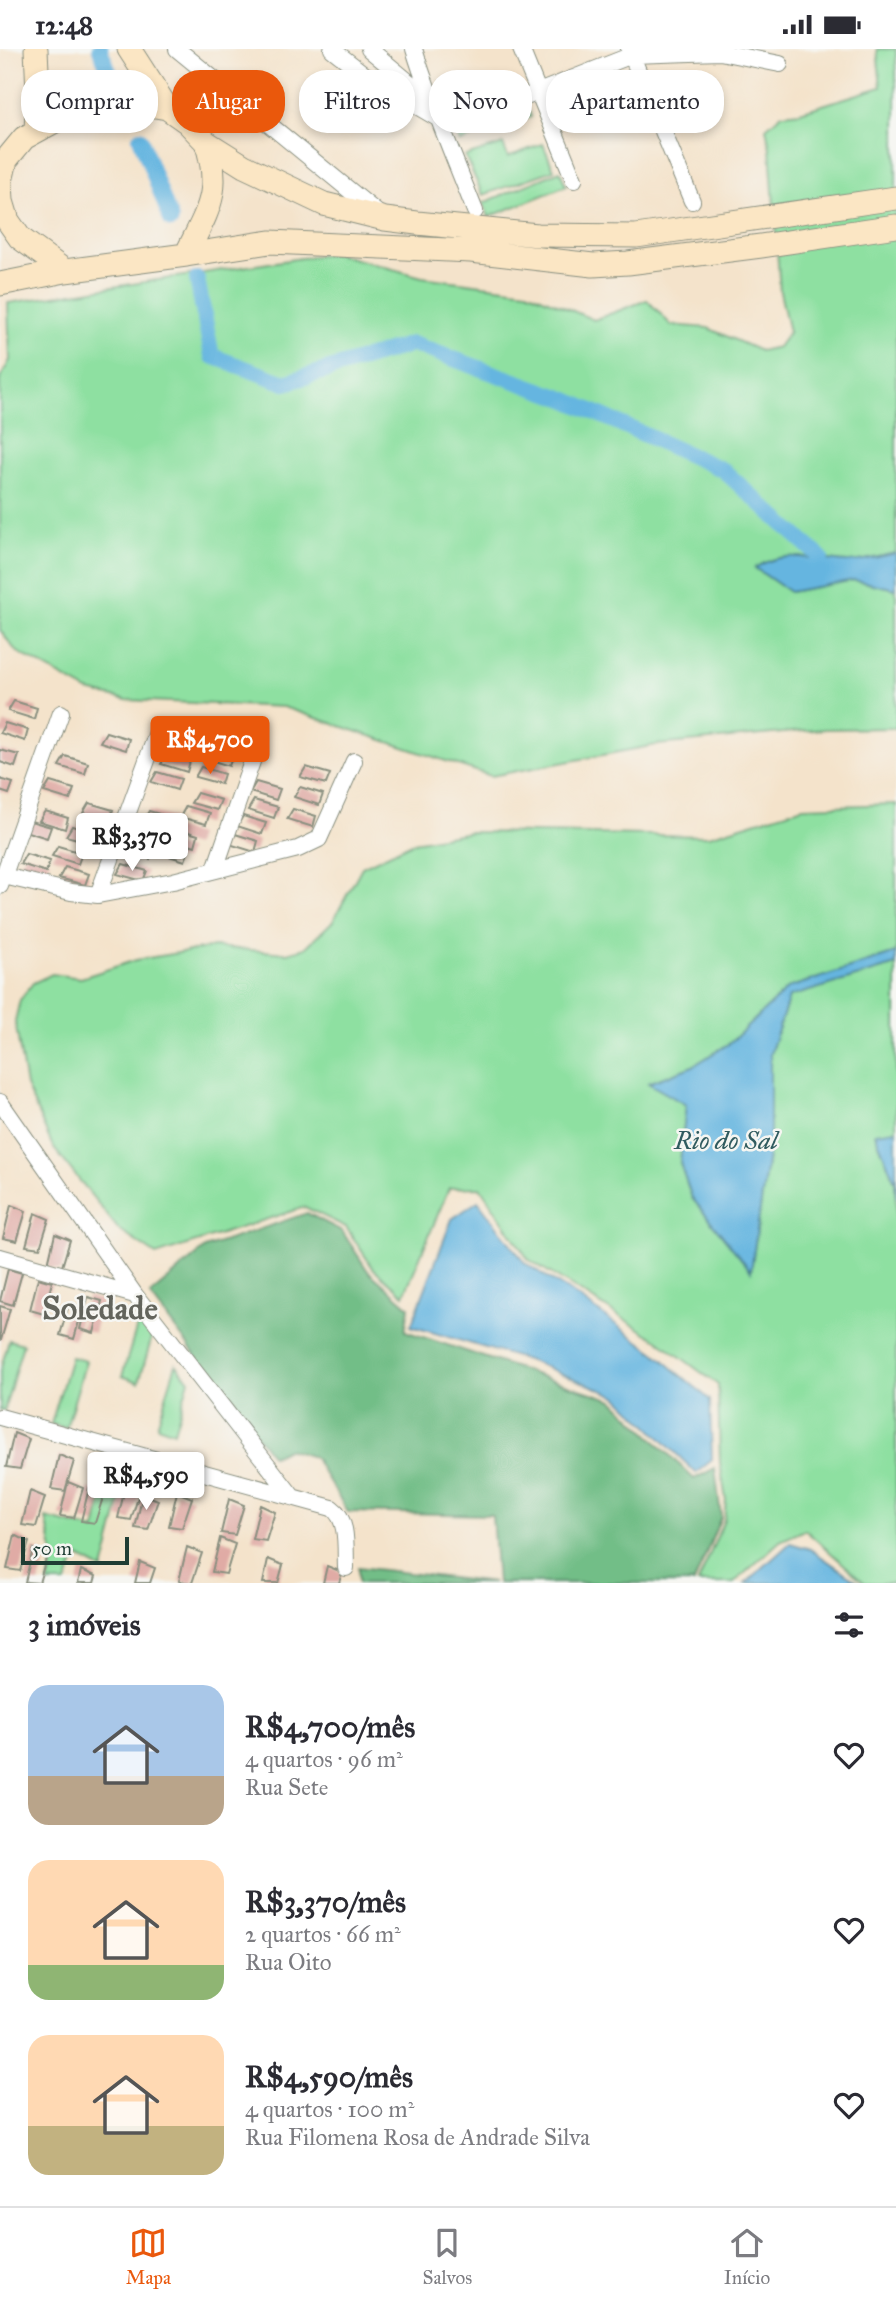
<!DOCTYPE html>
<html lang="pt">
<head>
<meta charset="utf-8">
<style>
  :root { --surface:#fff; --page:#f7f7f7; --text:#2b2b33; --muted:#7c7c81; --line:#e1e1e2; --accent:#ea580c }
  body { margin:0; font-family:"IM FELL Great Primer",serif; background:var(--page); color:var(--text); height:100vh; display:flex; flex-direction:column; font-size:26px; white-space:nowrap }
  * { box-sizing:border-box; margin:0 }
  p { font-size:23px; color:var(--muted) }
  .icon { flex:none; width:38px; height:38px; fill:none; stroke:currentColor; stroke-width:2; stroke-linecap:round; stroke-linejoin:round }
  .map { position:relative; height:1534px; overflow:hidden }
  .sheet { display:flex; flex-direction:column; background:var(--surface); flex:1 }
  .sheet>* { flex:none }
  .top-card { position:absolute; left:21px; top:21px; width:854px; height:63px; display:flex; gap:14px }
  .scale { position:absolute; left:21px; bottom:18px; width:108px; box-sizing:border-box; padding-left:7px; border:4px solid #1f3d34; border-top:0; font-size:19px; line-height:24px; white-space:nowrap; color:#1f3d34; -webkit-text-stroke:5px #f6f6f2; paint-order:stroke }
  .price { position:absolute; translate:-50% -60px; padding:0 16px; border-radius:7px; background:#fff; color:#222; font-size:23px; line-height:46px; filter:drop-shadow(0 2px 4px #0008) }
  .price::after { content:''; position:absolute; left:50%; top:42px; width:21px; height:16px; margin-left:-10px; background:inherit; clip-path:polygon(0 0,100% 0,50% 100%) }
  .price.selected { background:var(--accent); color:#fff }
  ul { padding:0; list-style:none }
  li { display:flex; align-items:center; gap:21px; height:175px; padding:0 28px }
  li span { display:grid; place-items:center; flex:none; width:196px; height:140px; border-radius:21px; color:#555 }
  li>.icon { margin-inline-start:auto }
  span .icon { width:84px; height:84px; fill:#fffc; stroke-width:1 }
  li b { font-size:30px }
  h2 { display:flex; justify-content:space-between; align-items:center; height:84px; padding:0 28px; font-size:30px }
  .chip { padding:0 24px; border-radius:28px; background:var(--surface); box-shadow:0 4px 10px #0003; font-size:24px; line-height:63px }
  .chip.selected { background:var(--accent); color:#fff }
  .status { display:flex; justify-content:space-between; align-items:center; height:49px; padding:0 35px; background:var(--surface); direction:ltr }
  .status svg { height:19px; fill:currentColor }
  .dock { display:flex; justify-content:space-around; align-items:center; height:98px; border-top:2px solid var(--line); background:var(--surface); font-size:19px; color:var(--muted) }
  .dock a { display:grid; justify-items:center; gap:4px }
  .dock .selected { color:var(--accent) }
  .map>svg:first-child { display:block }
  .green { fill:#8ee0a1; stroke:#568e6a; stroke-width:2 }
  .forest { fill:#72be87; stroke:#487e5e; stroke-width:2 }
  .water { fill:#65b5e0; stroke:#42798a; stroke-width:2 }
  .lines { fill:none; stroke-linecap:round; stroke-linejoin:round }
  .canal { stroke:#65b5e0; stroke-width:16 }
  .building { fill:#e0aba5 }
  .minor-casing { stroke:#8a9080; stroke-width:18 }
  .secondary-casing { stroke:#8a9080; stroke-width:25 }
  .minor { stroke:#fff; stroke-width:16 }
  .secondary { stroke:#fbe6c4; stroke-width:23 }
  .labels { text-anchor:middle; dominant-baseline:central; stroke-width:5; stroke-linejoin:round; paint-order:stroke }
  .water-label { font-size:26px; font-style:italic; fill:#305b5f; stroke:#f6f6f2 }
  .district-label { font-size:32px; font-weight:bold; fill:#63645c; stroke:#f6f6f2 }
</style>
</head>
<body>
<div class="status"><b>12:48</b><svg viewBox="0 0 49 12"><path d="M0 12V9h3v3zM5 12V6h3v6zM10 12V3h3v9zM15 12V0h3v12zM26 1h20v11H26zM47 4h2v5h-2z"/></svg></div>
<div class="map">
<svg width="896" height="1534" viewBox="0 0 896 1534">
  <rect width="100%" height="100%" fill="#f6f6f2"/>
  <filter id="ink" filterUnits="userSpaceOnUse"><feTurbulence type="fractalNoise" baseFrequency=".0143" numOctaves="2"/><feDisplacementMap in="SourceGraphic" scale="14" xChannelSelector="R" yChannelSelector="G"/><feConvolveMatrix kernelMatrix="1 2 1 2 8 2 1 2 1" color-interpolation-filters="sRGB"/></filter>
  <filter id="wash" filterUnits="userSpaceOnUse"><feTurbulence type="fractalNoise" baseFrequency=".00686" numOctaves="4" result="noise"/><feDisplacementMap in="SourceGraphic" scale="28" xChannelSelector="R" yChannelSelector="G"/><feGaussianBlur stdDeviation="1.57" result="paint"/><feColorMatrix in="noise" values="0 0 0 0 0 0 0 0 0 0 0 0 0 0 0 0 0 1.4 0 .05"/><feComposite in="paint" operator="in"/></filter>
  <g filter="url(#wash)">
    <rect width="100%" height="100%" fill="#f4e3cb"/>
    <path class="green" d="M877,0H896V504C881,507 862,513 847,513C812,511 787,499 755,519L790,543L854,531L896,540V679L825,680L656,696L491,727L283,658L126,651L88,642L16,602L0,581V330L10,311L8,254L334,204L422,228L527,242L594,271L647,251L671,276L708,279L760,302L778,298L789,283L780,243L770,99L766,79L782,65L800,63L881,38Z
      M526,56L531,68L460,93L455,81Z
      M503,95L508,108L543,95L554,121L483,146L465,107Z
      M560,122L566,137L489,168L483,154Z
      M896,755V904L788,939L730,994L693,1017L649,1034L686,1056L680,1114L692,1149L751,1221L770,1092V1005L789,948L896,916V1081L875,1085L895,1133L896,1149V1534H865L805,1481L780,1492L734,1534H698L724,1471L726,1451L720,1414L718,1336L659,1292L528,1210L480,1138L449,1139L404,1246L373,1219L346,1178L305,1158L156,1206L119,1181L53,1098L26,1037L15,972L20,951L33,934L52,925L81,929L136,911L214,898L287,904L305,899L333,872L362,818L414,793L470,783L709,787L803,758Z
      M141,1264L154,1281L139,1333L122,1327Z
      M9,1291L23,1295L4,1362L0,1361V1322Z
      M71,1308L86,1312L66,1379L51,1375Z
      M176,1315L189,1331L174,1383L157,1377Z
      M110,1413L129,1417L103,1521L77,1507L66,1534H48L54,1507L46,1469L95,1481Z"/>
    <path class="forest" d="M307,1164L342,1182L368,1222L409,1258L405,1282L613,1351L694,1430L715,1419L721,1468L694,1534H497L492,1466L348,1463L314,1408L287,1400L272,1407L150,1246L205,1199Z
      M358,1518L493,1534H494H358Z"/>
    <path class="water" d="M896,504V540L854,531L790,543L755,519C787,499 812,511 847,513C862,513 881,507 896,504Z
      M896,904V916L789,948L770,1005V1092L751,1222L692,1149L680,1114L686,1056L648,1034L693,1017L730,994L788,939Z
      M896,1081V1149L895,1133L875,1084Z
      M478,1152L525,1214L581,1250L655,1304L710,1351L712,1411L696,1424L617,1347L533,1313L411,1277L452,1170Z
      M790,1494L810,1500L860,1534H746Z"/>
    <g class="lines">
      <path class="canal" d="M100,0L114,35
        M140,89L171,171
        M197,230L212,307L285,334L412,295L565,350L723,421L821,509"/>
    </g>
    <g id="blocks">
      <path class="building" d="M14,652L37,659L34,670L8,662Z
        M5,674L28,681L25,692L0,684Z
        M106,683L129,690L126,701L100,693Z
        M210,699L233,706L229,717L204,709Z
        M0,701L19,706L15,718L0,713Z
        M167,705L190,712L187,723L161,715Z
        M65,707L88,714L85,725L59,717Z
        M201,718L224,725L221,735L195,728Z
        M306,718L330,725L326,735L300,728Z
        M157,723L181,730L177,741L151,733Z
        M0,730L13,734L9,745L0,742Z
        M50,733L74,740L70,751L44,743Z
        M256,733L280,740L276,751L250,743Z
        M300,738L323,745L319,756L294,748Z
        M197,744L221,751L217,761L191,754Z
        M254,751L278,758L274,769L248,761Z
        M89,754L113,761L109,772L83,764Z
        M186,757L210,764L206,775L180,768Z
        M293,760L316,767L313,778L287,770Z
        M45,762L68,769L65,780L39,772Z
        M149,762L173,769L169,779L143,772Z
        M243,767L266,774L262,785L237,777Z
        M27,771L51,778L47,789L21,781Z
        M72,777L96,784L92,794L66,787Z
        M175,779L198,786L195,797L169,789Z
        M235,785L258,792L255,803L229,795Z
        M130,792L154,800L150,810L124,802Z
        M165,794L189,801L185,812L159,804Z
        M58,797L82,804L78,815L52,807Z
        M26,805L50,812L46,823L20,815Z
        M123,815L147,822L143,832L117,825Z
        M65,818L89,825L85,836L59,829Z
        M11,1156L26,1162L17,1192L3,1189Z
        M35,1164L49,1170L40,1199L26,1197Z
        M55,1185L70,1191L61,1221L47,1219Z
        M8,1220L22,1224L13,1256L0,1252Z
        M38,1229L52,1233L44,1265L30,1261Z
        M88,1248L102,1252L94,1284L80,1280Z
        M69,1255L83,1258L74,1290L60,1286Z
        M0,1257L10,1260L1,1291H0Z
        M14,1384L29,1390L20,1420L6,1418Z
        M59,1406L74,1412L65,1442L51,1440Z
        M68,1433L83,1439L74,1469L60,1467Z
        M126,1435L140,1442L131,1471L118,1469Z
        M89,1439L104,1445L95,1474L81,1472Z
        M30,1442L45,1448L36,1478L22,1476Z
        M177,1443L192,1449L182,1479L169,1477Z
        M143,1445L158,1451L148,1481L135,1479Z
        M229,1450L244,1456L235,1486L221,1484Z
        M260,1456L275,1463L266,1492L252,1490Z
        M15,1486L29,1493L20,1522L7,1520Z
        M220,1489L235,1495L226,1525L212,1523Z
        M187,1498L202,1504L192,1534L179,1532Z
        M33,1500L47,1506L39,1534L25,1533Z
        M268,1510L283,1516L278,1534H263Z
        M140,1513L155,1519L150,1534H135Z
        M327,1517L342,1523L339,1534H323Z
        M81,1521L96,1527L94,1534H78Z"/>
    </g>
  </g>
  <g filter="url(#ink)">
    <use href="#blocks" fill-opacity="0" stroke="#8a9080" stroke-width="2"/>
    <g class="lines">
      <defs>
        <path id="minor" d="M177,0L381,167
          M332,0L369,29L439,70L503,57L632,6L720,3L780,15
          M369,0L429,50
          M414,0C431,55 454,108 475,162
          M521,0L574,131
          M629,0L692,152
          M215,820L257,698
          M4,827L71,843L98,846L173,832L298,800L319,790L354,712
          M0,837L61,664
          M98,846L158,681
          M0,1053L135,1246L292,1447
          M0,1208L135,1246
          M0,1368L332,1459C349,1471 345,1500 346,1519"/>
        <path id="secondary" d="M129,0L167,59
          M36,81L38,43L36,0
          M206,93C223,143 207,162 186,206L65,222L20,189L8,172L2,152L1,132L6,111L24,89L66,66L99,57L131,53L167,59L187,73L206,93L244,117L324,155L385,170L417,174L538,186L636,187L896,149
          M186,206L270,193L471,202L593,216L628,214L761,197L896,177
          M0,235L65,222"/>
      </defs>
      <use href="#minor" class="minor-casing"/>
      <use href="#secondary" class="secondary-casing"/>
      <use href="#minor" class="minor"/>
      <use href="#secondary" class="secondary"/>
    </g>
  </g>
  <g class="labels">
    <g class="water-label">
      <text x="726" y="1091">Rio do Sal</text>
    </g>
    <g class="district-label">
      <text x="100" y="1259">Soledade</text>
    </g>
  </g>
</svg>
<div class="scale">50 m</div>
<b class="price selected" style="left:210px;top:727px">R$4,700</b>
<b class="price" style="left:132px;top:824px">R$3,370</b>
<b class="price" style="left:146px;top:1463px">R$4,590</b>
<div class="top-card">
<a class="chip">Comprar</a>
<a class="chip selected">Alugar</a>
<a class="chip">Filtros</a>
<a class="chip">Novo</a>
<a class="chip">Apartamento</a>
</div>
</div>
<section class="sheet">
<h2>3 imóveis<svg class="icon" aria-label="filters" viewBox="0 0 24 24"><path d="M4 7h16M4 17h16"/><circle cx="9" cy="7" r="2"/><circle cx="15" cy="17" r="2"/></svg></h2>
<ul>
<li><span style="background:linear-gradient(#a9c7e8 65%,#b9a48a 0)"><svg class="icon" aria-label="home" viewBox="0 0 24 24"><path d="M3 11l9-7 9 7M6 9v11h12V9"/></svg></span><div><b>R$4,700/mês</b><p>4 quartos · 96 m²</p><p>Rua Sete</p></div><svg class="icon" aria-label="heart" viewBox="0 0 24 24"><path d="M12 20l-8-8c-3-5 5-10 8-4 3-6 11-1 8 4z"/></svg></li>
<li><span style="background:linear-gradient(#ffd9b3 75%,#8fb573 0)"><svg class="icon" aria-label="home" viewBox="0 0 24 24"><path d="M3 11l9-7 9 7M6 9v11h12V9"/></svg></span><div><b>R$3,370/mês</b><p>2 quartos · 66 m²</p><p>Rua Oito</p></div><svg class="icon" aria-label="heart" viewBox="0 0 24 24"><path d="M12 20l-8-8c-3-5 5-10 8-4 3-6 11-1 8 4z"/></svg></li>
<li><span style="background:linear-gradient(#ffd9b3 65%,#c2b280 0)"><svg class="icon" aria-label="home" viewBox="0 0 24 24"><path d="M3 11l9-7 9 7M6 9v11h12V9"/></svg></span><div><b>R$4,590/mês</b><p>4 quartos · 100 m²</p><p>Rua Filomena Rosa de Andrade Silva</p></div><svg class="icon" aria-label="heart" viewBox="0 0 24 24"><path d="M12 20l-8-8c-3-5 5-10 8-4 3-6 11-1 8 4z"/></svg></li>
</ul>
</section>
<nav class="dock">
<a class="selected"><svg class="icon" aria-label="map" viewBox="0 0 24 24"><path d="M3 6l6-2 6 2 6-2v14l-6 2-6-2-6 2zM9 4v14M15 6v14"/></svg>Mapa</a>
<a><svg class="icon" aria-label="saved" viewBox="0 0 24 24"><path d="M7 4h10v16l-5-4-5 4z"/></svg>Salvos</a>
<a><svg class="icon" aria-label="home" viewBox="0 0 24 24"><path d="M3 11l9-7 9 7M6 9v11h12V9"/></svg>Início</a>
</nav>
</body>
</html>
